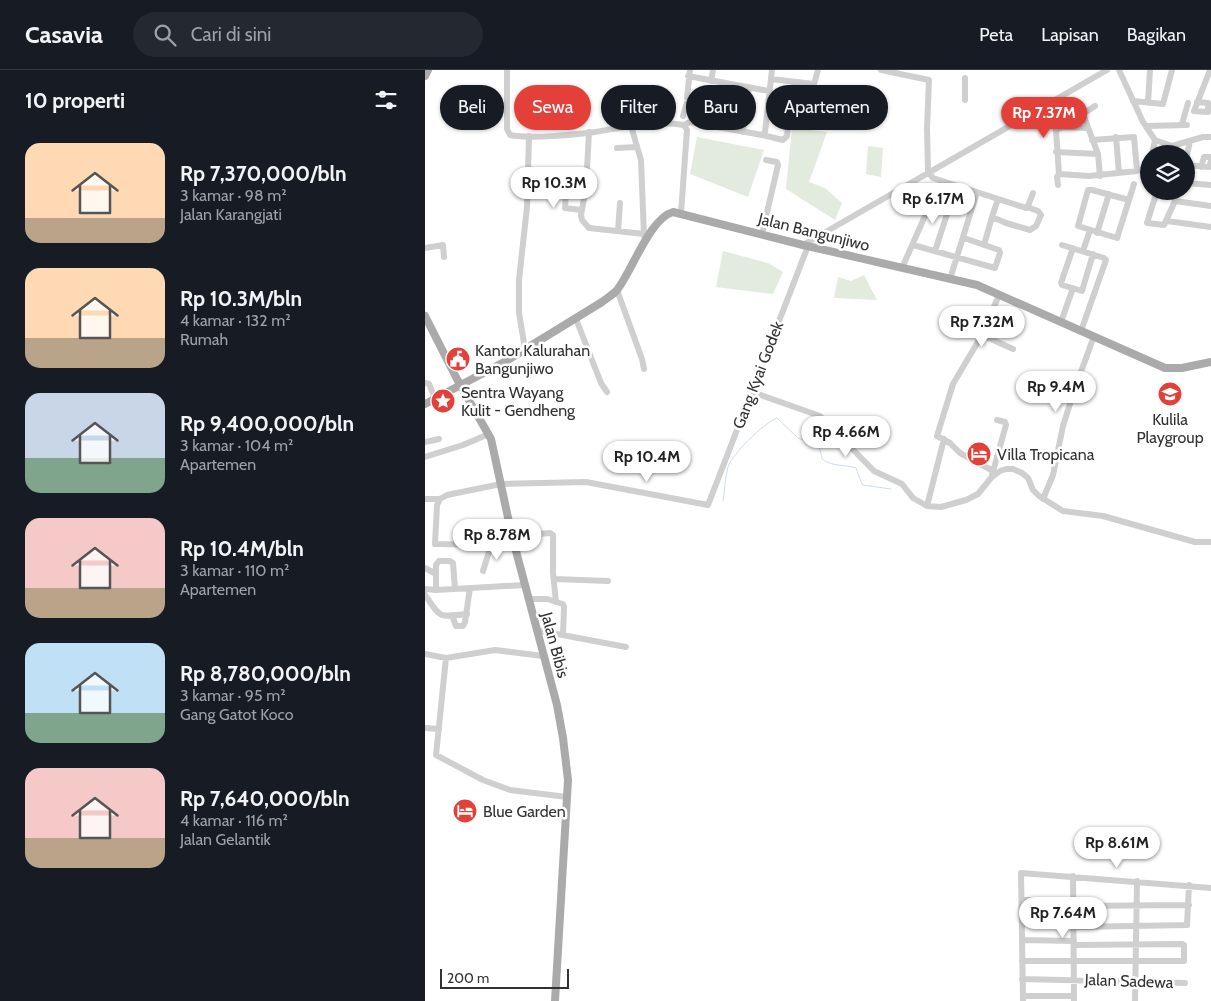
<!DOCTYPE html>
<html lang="id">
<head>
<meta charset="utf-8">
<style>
  :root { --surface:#171b24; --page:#242831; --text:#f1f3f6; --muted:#9ea1a6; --line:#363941; --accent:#e3403a }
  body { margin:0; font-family:Cabin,sans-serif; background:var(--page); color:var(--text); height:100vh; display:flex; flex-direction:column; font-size:19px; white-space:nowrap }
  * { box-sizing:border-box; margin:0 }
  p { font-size:16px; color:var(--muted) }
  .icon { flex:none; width:28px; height:28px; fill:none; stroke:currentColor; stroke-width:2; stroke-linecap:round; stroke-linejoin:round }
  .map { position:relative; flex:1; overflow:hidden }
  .side { display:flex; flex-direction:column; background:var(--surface); width:425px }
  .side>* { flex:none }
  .top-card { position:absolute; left:15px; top:15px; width:475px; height:45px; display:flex; gap:10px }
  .controls { position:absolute; left:715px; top:75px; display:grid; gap:10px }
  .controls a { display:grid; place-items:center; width:55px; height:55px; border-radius:50%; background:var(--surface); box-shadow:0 1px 4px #0004; font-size:25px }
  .scale { position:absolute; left:15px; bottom:12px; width:129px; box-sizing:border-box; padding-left:5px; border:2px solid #323232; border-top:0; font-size:14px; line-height:18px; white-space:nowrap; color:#323232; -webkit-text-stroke:4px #fff; paint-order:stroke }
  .price { position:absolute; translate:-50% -42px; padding:0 11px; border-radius:18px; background:#fff; color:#222; font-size:16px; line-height:32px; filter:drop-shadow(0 1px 2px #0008) }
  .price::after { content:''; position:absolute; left:50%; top:30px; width:15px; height:11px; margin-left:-8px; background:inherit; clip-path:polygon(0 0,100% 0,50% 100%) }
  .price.on { background:var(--accent); color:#fff }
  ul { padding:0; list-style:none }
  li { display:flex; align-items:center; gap:15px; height:125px; padding:0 25px }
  li span { display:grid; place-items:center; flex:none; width:140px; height:100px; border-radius:15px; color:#555 }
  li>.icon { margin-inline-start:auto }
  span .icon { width:60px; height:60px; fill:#fffc; stroke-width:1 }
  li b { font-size:21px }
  h2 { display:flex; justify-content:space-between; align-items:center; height:60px; padding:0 25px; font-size:21px }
  .tag { padding:0 18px; border-radius:22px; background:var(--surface); box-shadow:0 1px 4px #0004; font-size:18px; line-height:45px }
  .tag.on { background:var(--accent); color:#fff }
  header { display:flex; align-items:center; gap:30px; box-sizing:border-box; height:70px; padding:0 25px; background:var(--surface); border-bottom:1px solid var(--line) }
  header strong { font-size:24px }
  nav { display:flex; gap:28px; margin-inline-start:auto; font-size:18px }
  .search { width:350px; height:45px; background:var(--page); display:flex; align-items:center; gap:12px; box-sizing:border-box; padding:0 18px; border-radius:28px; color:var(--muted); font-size:19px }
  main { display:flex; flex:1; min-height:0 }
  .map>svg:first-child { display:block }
  .green { fill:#e3ebde }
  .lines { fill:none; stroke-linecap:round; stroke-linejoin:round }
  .stream { stroke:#cedded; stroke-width:1 }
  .minor { stroke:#cfcfcf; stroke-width:6 }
  .major { stroke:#aaa; stroke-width:8 }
  .labels { text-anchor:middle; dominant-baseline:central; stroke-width:5; stroke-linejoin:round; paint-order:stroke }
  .street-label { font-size:16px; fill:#323232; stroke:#fff }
  .poi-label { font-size:16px; fill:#323232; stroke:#fff; text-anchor:start }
</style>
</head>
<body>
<header>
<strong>Casavia</strong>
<div class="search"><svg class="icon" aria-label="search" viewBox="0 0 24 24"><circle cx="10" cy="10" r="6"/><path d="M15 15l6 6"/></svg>Cari di sini</div>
<nav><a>Peta</a><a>Lapisan</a><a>Bagikan</a></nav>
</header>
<main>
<section class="side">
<h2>10 properti<svg class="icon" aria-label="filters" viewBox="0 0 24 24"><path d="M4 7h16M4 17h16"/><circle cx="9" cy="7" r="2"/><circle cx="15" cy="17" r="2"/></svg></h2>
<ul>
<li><span style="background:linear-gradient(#ffd9b3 75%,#b9a48a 0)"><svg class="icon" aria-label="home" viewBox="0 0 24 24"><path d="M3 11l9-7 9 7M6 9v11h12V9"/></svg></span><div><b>Rp 7,370,000/bln</b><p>3 kamar · 98 m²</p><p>Jalan Karangjati</p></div></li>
<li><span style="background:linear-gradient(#ffd9b3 70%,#b9a48a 0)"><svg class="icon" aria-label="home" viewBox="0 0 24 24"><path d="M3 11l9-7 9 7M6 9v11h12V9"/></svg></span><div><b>Rp 10.3M/bln</b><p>4 kamar · 132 m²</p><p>Rumah</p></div></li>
<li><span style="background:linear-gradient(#c9d6e8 65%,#7fa58c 0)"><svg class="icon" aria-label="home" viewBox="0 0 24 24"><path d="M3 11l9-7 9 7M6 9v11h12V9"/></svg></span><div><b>Rp 9,400,000/bln</b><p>3 kamar · 104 m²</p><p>Apartemen</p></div></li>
<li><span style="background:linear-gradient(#f6c9c9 70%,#b9a48a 0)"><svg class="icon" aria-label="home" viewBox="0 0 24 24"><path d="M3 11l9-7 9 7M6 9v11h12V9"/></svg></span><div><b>Rp 10.4M/bln</b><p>3 kamar · 110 m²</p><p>Apartemen</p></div></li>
<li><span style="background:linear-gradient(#bfe0f5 70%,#7fa58c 0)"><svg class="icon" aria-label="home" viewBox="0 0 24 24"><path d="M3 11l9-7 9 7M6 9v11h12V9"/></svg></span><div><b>Rp 8,780,000/bln</b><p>3 kamar · 95 m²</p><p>Gang Gatot Koco</p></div></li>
<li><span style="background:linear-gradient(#f6c9c9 70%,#b9a48a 0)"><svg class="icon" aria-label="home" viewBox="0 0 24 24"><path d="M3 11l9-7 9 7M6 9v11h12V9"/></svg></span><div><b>Rp 7,640,000/bln</b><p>4 kamar · 116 m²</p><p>Jalan Gelantik</p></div></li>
</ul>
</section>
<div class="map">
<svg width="786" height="931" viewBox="0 0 786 931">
  <rect width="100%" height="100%" fill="#fff"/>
  <path class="green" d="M397,42H420L418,51L407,59Z
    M367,58L402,62L384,112L400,118L417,133L410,150L361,119Z
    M272,67L339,80L323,127L265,104Z
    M443,76L458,78L456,107L441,104Z
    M298,181L343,193L358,202L348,224L291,217Z
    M439,205L452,230L409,228L413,207L426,211Z"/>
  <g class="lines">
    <path class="stream" d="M298,431C300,420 300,408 303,397C307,384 339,353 352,348L373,368L394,376L397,389C407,397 419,394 431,398L436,412L438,415L466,419"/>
    <path class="minor" d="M82,0V59L85,65C106,69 148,65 170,62C199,57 230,50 259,55L262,60L256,143
      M265,0L262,28L320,39L318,62
      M456,0L504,10L502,58L503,102L508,108L601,138L603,136L608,123
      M694,0L718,52L730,70L727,84
      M263,6L344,21
      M346,9L389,14
      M286,11L288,0
      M638,26L651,49
      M632,29L645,52
      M540,30V8
      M708,31L738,34L747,0
      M772,32L783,33V42L769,41L785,0
      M723,33L725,0
      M320,39L324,18
      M364,41L385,43L389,14L393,0
      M658,44L673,84L675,106
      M258,46L263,29
      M757,54L763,33
      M259,55L265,52L337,65L340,62L347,0
      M206,56L216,90L219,166
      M721,56L762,55
      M638,57L670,36
      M164,62L161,118L156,145L157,150L164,158L219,164
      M337,65L358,70L362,66L369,12
      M691,67L694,103
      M730,70L747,76L778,67H786
      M192,78L211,77
      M631,82L673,84
      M745,84L747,76
      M761,90L765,71
      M761,95L784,97L786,91
      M724,97L721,107L724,110
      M776,97L779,87H786
      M634,104L664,106L712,101L709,67L667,70
      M142,108L140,138L156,140
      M761,113L786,115
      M633,115L632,107L634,104L631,60L638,57L663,58
      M732,121L722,153L739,155L750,131
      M747,121L750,131L786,136
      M573,129L567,147L581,153L605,160L611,156L616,145L613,141L602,137
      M704,130L667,120H663L653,156L692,168L709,114
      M742,151L786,157
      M193,161L195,133
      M672,163L684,124
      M337,164L353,95L352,92L341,90
      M378,175L682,0
      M488,175L570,198L575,183L574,180L539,168
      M559,175L567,147
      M637,175L679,188L681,190L656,261
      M0,178L18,175L19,187
      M648,178L636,213L637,215L657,221L668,184
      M510,181L525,135
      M658,181L665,160
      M477,198L507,130L546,141
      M525,209L552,122
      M192,220L217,289L219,299
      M574,225L557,265L588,279
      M151,249L176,313L182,322
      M636,252L648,218
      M557,265L528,314L512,366L525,373L535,383L568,401
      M100,279L94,243V210L102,137L104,66
      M0,313L4,314L10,328
      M327,322L395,346L449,401L477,414L488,428L502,436L516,437L541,430L553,424L566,408L575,401L581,399H588L597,403L603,408L608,420L614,426L638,441L678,446L770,472H786
      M0,372L14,369
      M0,387L38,375L64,364
      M567,405L581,355L580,352L572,350
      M0,429H15L22,425L76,414L161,412L283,435L383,176
      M15,429L12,435L10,474L66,475L89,473
      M618,429L628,405L638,356L649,321L669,266
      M502,436L519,369
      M87,466L125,463L128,465V503L131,532
      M0,498L11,504
      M58,501L66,475
      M129,509L183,511
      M0,519L11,520L100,515
      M11,520V495L14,491H25L28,493L30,519
      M0,525C17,549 12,547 42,544
      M104,529H122L138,534L139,537L138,565
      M27,545L31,556H38L40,552L45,518
      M111,560L201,577
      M0,584L21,588L70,580L118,586
      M21,588L11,685L58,710L85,720L142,727
      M0,658L14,659
      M648,806L649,931
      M597,830H649
      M649,836L764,835
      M598,850H649
      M649,857L762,855L764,815
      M598,870L649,871
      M597,891H759V875L757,874L649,875
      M597,909L760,913
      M598,926H649
      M598,931L596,803L786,818
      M710,931L712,811"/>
    <path class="major" d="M0,6L3,0
      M0,246L33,311L66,369L87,466L132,635L138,668L143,710L130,931
      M0,334L81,291L177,232C182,228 189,224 192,220C207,201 225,148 248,142L378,175L552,215L740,298H757L786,292"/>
  </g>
  <defs>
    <symbol id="civic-disc" viewBox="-11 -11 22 22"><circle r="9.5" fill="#e3403a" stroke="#fff"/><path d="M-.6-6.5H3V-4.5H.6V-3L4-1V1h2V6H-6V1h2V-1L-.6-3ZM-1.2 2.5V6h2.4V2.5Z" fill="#fff"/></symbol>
    <symbol id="school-disc" viewBox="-11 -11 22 22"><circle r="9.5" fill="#e3403a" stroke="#fff"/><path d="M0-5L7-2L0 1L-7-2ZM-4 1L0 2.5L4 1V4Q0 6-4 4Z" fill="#fff"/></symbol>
    <symbol id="sight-disc" viewBox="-11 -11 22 22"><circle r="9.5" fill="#e3403a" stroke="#fff"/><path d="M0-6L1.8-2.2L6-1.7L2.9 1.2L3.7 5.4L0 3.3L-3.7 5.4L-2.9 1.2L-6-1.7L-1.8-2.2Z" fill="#fff"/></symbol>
    <symbol id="hotel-disc" viewBox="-11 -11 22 22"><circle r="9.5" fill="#e3403a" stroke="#fff"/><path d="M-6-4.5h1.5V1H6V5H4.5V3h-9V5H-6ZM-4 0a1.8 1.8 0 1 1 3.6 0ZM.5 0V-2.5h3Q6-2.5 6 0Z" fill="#fff"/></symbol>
  </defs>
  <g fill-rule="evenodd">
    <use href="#civic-disc" x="19" y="275" width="28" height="28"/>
    <use href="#school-disc" x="731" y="310" width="28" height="28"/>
    <use href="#sight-disc" x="4" y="317" width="28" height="28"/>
    <use href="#hotel-disc" x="540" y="370" width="28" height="28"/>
    <use href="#hotel-disc" x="26" y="727" width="28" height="28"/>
  </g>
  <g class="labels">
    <g class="street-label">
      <text transform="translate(389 162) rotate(14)">Jalan Bangunjiwo</text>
      <text transform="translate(333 305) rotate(-69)">Gang Kyai Godek</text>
      <text transform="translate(130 575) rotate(75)">Jalan Bibis</text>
      <text transform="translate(704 911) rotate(2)">Jalan Sadewa</text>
    </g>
    <g class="poi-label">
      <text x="50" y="280">Kantor Kalurahan<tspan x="50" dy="18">Bangunjiwo</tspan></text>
      <text x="36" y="322">Sentra Wayang<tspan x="36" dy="18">Kulit - Gendheng</tspan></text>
      <text x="745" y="349" text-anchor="middle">Kulila<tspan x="745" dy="18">Playgroup</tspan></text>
      <text x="572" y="384">Villa Tropicana</text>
      <text x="58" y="741">Blue Garden</text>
    </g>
  </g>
</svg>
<div class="controls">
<a><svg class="icon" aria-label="layers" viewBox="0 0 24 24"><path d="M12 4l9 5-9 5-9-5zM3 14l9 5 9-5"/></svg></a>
</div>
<div class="scale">200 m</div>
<b class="price on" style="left:619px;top:69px">Rp 7.37M</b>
<b class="price" style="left:129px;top:139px">Rp 10.3M</b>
<b class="price" style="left:508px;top:155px">Rp 6.17M</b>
<b class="price" style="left:557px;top:278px">Rp 7.32M</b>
<b class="price" style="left:631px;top:343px">Rp 9.4M</b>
<b class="price" style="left:421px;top:388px">Rp 4.66M</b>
<b class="price" style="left:222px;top:413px">Rp 10.4M</b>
<b class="price" style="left:72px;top:491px">Rp 8.78M</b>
<b class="price" style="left:692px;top:799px">Rp 8.61M</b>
<b class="price" style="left:638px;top:869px">Rp 7.64M</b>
<div class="top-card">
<a class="tag">Beli</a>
<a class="tag on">Sewa</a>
<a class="tag">Filter</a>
<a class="tag">Baru</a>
<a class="tag">Apartemen</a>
</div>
</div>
</main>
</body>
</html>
